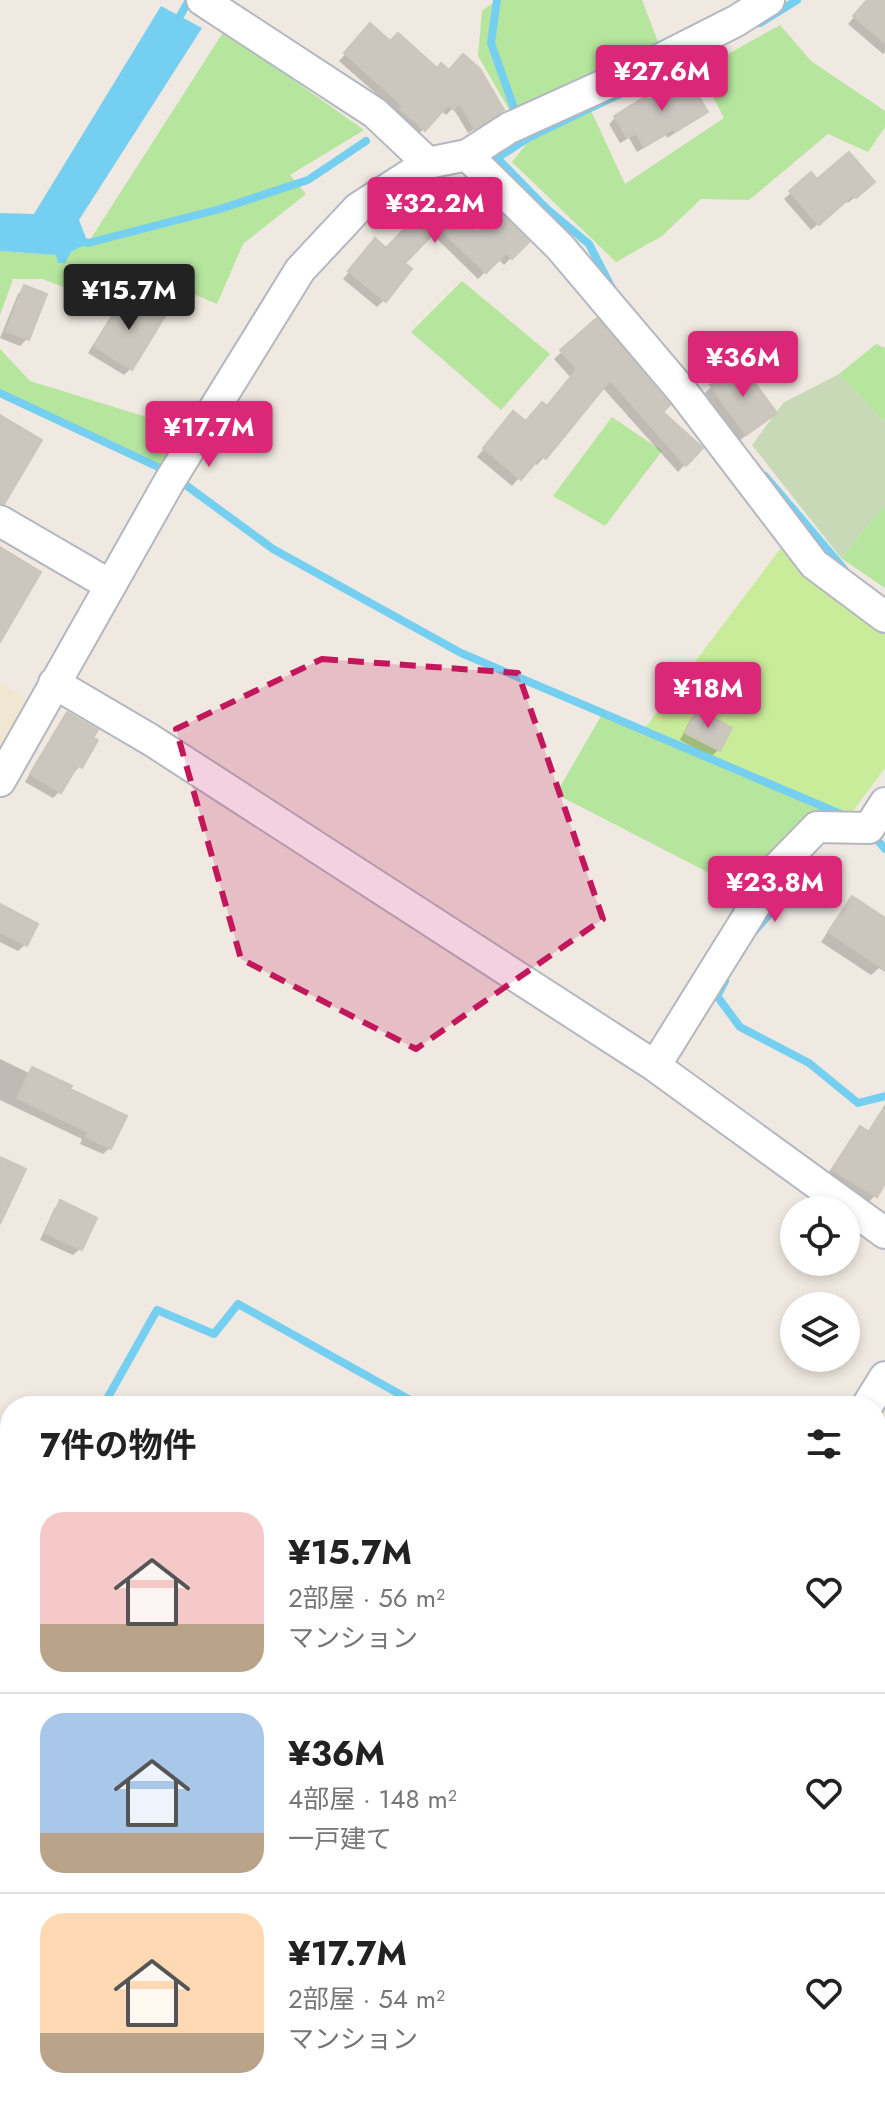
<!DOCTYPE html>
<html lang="ja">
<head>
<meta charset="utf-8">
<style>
  :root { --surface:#fff; --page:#f6f6f6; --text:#222; --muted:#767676; --line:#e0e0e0; --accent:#db2777 }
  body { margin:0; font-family:Jost,"Noto Sans JP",sans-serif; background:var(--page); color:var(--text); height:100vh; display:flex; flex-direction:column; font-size:30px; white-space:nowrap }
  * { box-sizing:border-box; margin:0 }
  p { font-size:26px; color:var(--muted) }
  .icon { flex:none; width:44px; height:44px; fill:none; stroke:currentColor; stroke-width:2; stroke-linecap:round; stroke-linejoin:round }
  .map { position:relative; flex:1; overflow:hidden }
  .panel { position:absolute; left:0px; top:1396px; width:886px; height:712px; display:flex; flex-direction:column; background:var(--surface); border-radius:32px 32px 0 0; box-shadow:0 4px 12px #0003 }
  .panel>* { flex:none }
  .fabs { position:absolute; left:780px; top:1196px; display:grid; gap:16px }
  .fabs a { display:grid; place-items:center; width:80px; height:80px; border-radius:50%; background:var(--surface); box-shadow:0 4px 12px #0003; font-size:40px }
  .price { position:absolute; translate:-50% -68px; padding:0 18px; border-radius:8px; background:var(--accent); color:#fff; font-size:26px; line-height:52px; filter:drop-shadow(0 2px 4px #0008) }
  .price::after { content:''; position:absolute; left:50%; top:48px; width:24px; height:18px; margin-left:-12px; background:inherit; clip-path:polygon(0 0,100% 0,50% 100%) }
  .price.selected { background:#222; color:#fff }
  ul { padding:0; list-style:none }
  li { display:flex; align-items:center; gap:24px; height:200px; padding:0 40px }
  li+li { border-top:2px solid var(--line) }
  li span { display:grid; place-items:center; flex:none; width:224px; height:160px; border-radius:24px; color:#555 }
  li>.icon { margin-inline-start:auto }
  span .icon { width:96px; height:96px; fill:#fffc; stroke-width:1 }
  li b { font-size:34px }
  h2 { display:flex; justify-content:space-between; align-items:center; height:96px; padding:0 40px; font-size:34px }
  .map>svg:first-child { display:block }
  .education { fill:#f0e6d1 }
  .green { fill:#b6e59e }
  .cemetery { fill:#c8d9b8 }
  .pitch { fill:#c9ec9a }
  .water { fill:#75cff0 }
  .shadow { fill:#0003 }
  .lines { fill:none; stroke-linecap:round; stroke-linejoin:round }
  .stream { stroke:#75cff0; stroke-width:8 }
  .building { fill:#cbc7bf; stroke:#cbc5ba; stroke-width:2 }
  .minor-casing { stroke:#b4b7c1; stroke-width:34 }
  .primary-casing { stroke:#c9c9c9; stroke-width:48 }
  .minor { stroke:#fff; stroke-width:30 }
  .primary { stroke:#f2d163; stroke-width:44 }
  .marked { fill:#c2185b; fill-opacity:0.2; stroke:#c2185b; stroke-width:6; stroke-dasharray:16 10; stroke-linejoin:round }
</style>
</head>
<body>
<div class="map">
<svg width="885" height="2108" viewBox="0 0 885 2108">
  <rect width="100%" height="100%" fill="#efe9e1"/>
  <path class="education" d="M0,683L32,703L0,759Z"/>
  <path class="green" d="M497,0H642L662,52L581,89L625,184L724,118L699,70L780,25L811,61L885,111V127L868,152L828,134L749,200L701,199L662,236L616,262L512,162L528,142L478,56L482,11Z
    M224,31L364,130L290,175L306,194L243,244L217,304L139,271L85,295L42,279H13L0,315V251L57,255L71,252L88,243Z
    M462,281L550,354L501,410L411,332Z
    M876,344L885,348V422L839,374Z
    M0,349L30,381L185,429L158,470L0,394Z
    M612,417L662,451L605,526L553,496Z
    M885,505V588L841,558Z
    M604,711L850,815L746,892L556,794Z"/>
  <path class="cemetery" d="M839,374L885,422V505L841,558L752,445L783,403Z"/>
  <path class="pitch" d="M787,540L885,627V768L850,815L645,728Z"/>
  <path class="water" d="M161,6L202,28L79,220L88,243L71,252L65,263H58L56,255L0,251V213L34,214Z"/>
  <path class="shadow" d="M869,0H885V52L883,54L848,24Z
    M371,26L390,43L437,70L448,72L502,110L496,116L468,133L453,108L446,115L441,110L417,136L396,117L398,113L339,61Z
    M648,103L706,112L699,118L667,138L666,135L637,152L629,138L620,143L609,124L615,118Z
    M811,175L817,182L866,188L848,203L845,200L811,230L784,199Z
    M433,192L477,235L526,242L504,265L498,259L478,279L431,233L402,263L384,300L377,307L343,279L369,248L386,250L417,218L412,214Z
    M24,288L27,339L20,346L0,338L18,294Z
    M124,300L139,309L130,369L124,375L88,353L117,306Z
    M596,321L661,412L700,448L678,472L602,387L544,457L537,465L533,462L512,486L477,457L506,421L526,424L546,408L571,378L554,359Z
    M711,387L774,413L739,441L705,393Z
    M698,712L730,729L718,750L711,757L680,740L691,718Z
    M67,714L80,766L74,773L71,772L59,792L53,798L25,782L61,721Z
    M853,899L885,920V972L879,968L871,975L821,942L844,908Z
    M0,905L25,945L18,951L0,942Z
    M0,1059L29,1073L32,1069L67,1090L110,1148L103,1154L80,1144L82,1139L0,1100Z
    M885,1109V1185L866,1205L824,1180L851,1138L860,1129L867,1133L877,1117Z
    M61,1202L80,1249L73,1255L40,1240L54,1209Z"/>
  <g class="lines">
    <path class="stream" d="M497,0L491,43L514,108L519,117
      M180,16L189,0
      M760,23L797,0
      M80,241L88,243L220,209L308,180L366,141
      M614,292L589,244L547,209L497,158L530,137L620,94
      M0,393L160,468
      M765,476L844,569
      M187,486L273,549L461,653L843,815
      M879,842L885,849
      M754,932L787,893
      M725,981L717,996L740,1027L809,1063L858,1103L885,1096
      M103,1406L157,1310L214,1334L238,1304L421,1406
      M0,1590L10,1572
      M876,1686L885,1693"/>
  </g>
  <path class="building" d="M867,0H885V43L853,16Z
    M370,23L390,41L398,33L437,68L441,63L449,70L463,54L480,69L504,110L475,129L459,103L454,110L448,105L425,131L400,109L403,106L344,53Z
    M687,77L708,112L675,132L673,129L644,147L636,133L627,138L614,116L646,96L649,100Z
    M849,152L875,182L856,198L853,195L819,225L789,191L811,172L817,179Z
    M433,189L477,232L498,211L529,242L512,259L506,253L486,273L439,228L405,263L412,269L386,302L348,271L375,238L386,248L422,210L417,206Z
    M24,285L47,294L29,340L6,331Z
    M124,297L140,308L144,302L165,316L132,370L94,346Z
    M597,318L670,405L663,412L703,448L686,466L610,380L546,459L541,456L521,480L483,448L513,411L526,421L542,402L547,406L577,369L560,350Z
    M740,363L777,413L746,435L710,385Z
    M0,415L42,440L4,504L0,503Z
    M0,547L41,572L0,642Z
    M697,709L732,728L720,751L685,733Z
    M67,712L98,730L93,738L98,740L82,768L78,765L61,793L30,774Z
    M852,896L885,918V970L828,932Z
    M0,904L38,924L27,946L0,932Z
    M32,1067L72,1086L70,1089L127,1116L111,1149L86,1137L88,1132L17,1098Z
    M885,1106V1183L877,1197L832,1170L860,1126L869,1132Z
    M0,1157L26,1169L0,1224Z
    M60,1200L97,1218L82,1250L45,1233Z"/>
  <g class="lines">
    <defs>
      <path id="minor" d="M202,0L375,113L428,163
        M467,155L509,128L657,61L736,21L769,0
        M0,521L110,585
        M54,683L151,740L655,1066L885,1233
        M0,781L169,482L300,270L358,208L428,163L467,155L560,247L682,391L814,564L885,617
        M655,1066L780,865L817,827L869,828L885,803
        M867,1406L885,1377
        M0,1667L10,1673
        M695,2098L711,2108"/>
      <path id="primary" d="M876,1512L885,1510
        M0,1881L10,1875"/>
    </defs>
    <use href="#minor" class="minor-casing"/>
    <use href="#primary" class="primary-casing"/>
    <use href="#minor" class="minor"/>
    <use href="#primary" class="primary"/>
  </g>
  <path class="marked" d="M322,659L518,673L603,919L416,1049L241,959L176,729Z"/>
</svg>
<div class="fabs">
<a><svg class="icon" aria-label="locate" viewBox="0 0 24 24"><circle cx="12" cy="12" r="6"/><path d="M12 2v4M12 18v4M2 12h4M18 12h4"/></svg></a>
<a><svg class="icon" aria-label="layers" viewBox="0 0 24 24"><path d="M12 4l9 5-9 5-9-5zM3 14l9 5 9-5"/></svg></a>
</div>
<b class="price" style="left:662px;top:113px">¥27.6M</b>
<b class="price" style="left:435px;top:245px">¥32.2M</b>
<b class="price selected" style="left:129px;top:332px">¥15.7M</b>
<b class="price" style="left:743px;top:399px">¥36M</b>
<b class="price" style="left:209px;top:469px">¥17.7M</b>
<b class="price" style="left:708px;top:730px">¥18M</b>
<b class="price" style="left:775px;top:924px">¥23.8M</b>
<section class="panel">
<h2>7件の物件<svg class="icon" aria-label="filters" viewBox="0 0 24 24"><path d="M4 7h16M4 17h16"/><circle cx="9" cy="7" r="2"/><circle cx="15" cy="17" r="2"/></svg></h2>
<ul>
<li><span style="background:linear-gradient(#f6c9c9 70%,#b9a48a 0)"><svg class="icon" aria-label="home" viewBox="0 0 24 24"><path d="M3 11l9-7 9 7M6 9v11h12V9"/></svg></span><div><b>¥15.7M</b><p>2部屋 · 56 m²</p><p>マンション</p></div><svg class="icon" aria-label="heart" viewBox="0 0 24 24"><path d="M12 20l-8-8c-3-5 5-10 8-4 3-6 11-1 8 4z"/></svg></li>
<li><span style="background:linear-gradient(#a9c7e8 75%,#b9a48a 0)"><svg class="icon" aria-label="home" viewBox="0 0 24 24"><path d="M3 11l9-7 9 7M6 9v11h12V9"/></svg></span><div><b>¥36M</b><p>4部屋 · 148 m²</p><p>一戸建て</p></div><svg class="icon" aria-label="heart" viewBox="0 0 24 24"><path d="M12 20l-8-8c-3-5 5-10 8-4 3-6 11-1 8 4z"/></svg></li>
<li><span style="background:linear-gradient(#ffd9b3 75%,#b9a48a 0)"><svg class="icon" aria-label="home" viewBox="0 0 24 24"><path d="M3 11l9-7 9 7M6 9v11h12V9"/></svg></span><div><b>¥17.7M</b><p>2部屋 · 54 m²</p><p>マンション</p></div><svg class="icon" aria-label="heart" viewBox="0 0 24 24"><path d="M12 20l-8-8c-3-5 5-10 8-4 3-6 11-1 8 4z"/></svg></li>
</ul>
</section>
</div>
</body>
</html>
